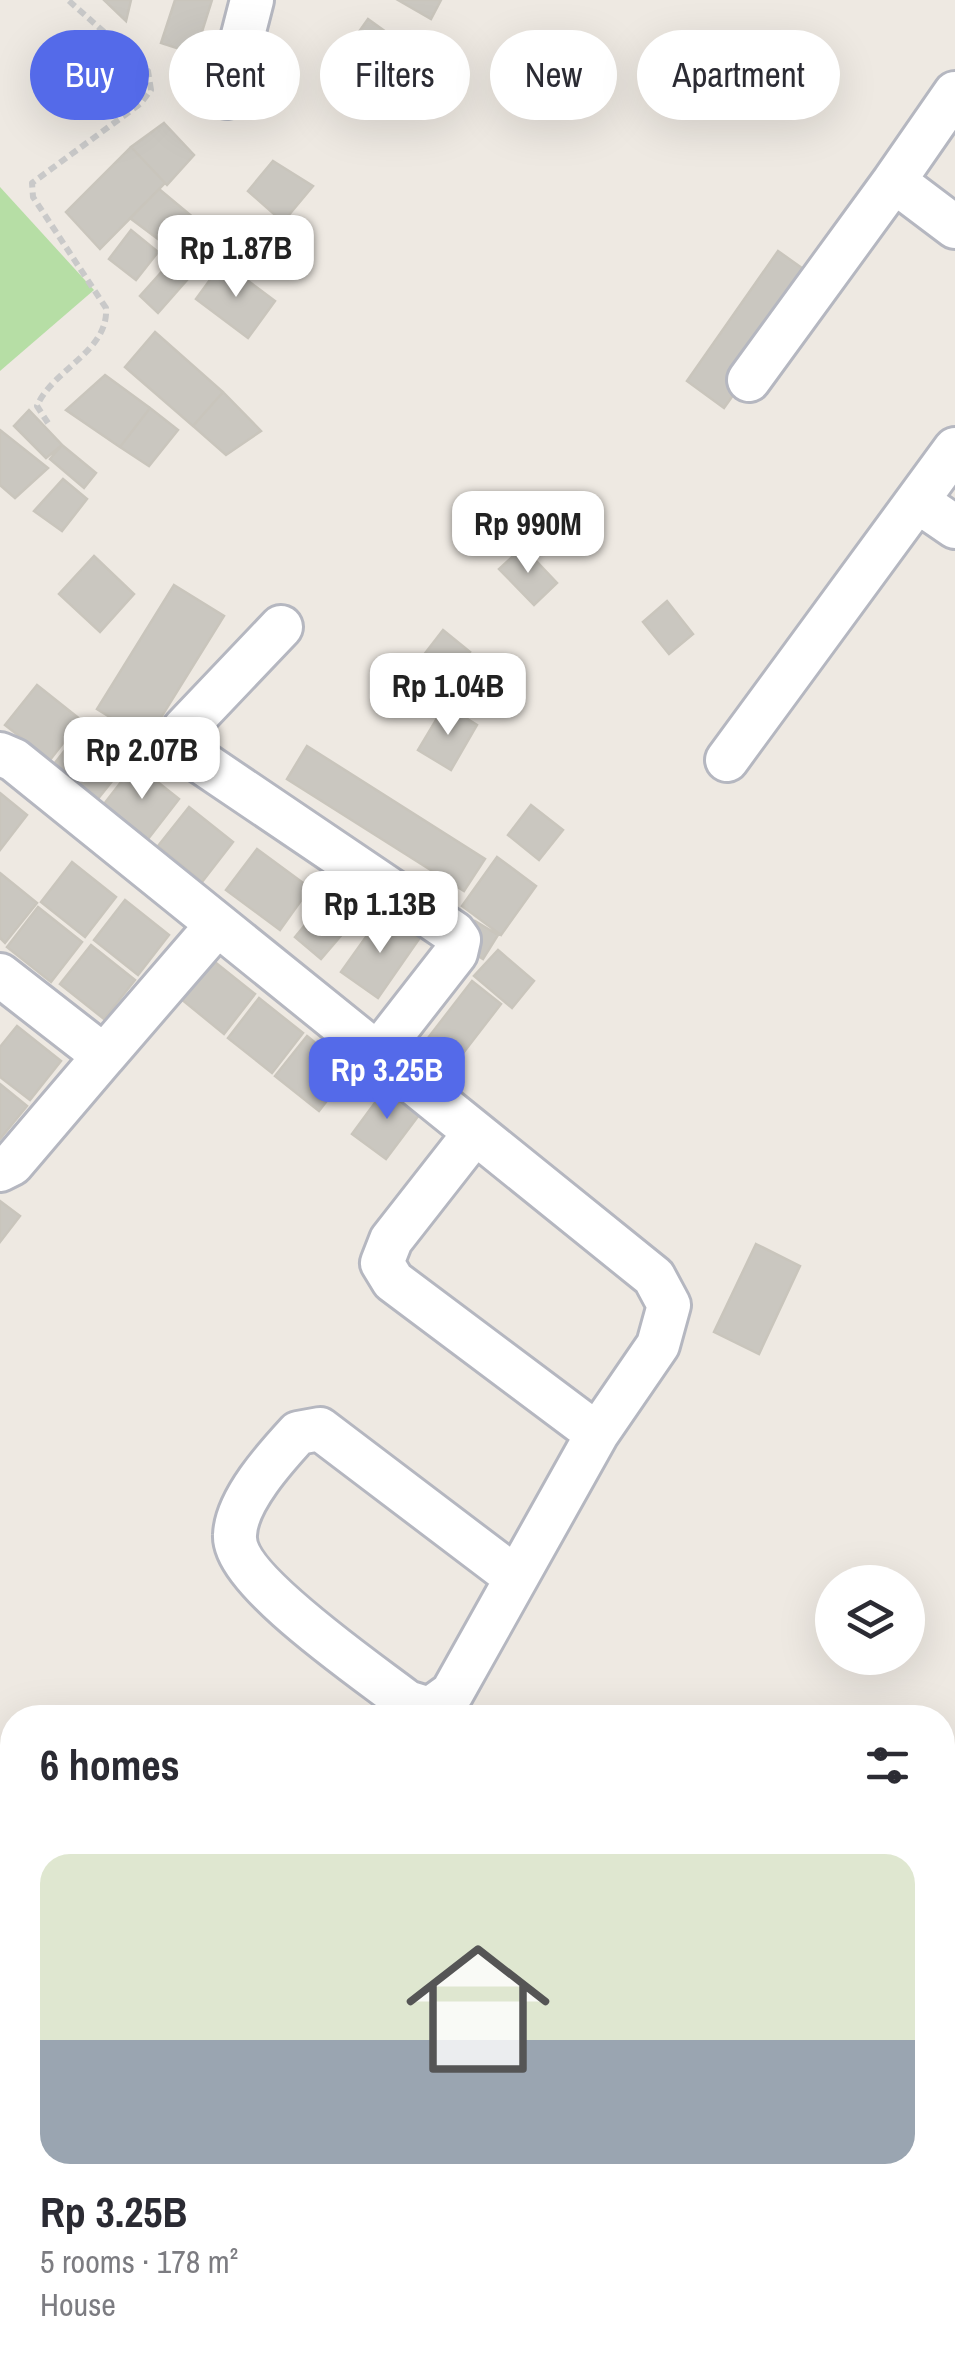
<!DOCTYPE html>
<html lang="en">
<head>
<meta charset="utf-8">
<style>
  :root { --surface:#fff; --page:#f7f7f7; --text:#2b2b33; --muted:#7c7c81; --line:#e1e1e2; --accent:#546ae9 }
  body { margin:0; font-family:"Archivo Narrow",sans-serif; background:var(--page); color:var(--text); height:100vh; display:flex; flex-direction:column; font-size:38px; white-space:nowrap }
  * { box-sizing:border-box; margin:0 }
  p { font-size:32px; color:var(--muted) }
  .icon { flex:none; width:55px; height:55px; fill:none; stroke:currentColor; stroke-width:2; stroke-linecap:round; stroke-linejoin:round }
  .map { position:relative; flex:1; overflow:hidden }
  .side { position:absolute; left:0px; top:1705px; width:955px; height:672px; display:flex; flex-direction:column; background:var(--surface); border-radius:40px 40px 0 0; box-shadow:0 10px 40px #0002 }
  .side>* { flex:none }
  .top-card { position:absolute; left:30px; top:30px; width:895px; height:90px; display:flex; gap:20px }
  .tools { position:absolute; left:815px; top:1565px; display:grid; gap:20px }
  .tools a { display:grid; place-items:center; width:110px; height:110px; border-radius:50%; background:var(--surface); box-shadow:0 10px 40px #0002; font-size:50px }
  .price { position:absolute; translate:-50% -85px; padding:0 22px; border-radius:20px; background:#fff; color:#222; font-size:32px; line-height:65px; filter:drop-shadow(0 2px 5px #0008) }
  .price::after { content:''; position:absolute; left:50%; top:60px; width:30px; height:22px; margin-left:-15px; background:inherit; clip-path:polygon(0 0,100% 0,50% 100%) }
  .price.active { background:var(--accent); color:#fff }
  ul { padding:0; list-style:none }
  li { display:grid; align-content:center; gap:20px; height:530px; padding:0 40px }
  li+li { border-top:2px solid var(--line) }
  li span { display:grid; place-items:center; height:310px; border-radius:30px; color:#555 }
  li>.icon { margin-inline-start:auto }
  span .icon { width:180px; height:180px; fill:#fffc; stroke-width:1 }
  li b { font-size:42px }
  h2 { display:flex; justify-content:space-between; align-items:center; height:120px; padding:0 40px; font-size:42px }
  .tag { padding:0 35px; border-radius:45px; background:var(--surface); box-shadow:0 10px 40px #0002; font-size:35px; line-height:90px }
  .tag.active { background:var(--accent); color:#fff }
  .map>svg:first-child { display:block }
  .industrial { fill:#e3e2e7 }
  .green { fill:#b6dea5 }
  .building { fill:#cac7c0; stroke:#c9c5bc; stroke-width:2.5 }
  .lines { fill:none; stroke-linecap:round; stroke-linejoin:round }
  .service-casing { stroke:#b5b7c0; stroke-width:25 }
  .minor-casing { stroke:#b5b7c0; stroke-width:48 }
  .path { stroke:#c9c9c9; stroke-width:6; stroke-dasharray:8 5; stroke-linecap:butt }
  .service { stroke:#fff; stroke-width:20 }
  .minor { stroke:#fff; stroke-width:42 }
</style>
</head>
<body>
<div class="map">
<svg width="955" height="2377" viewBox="0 0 955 2377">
  <rect width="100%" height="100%" fill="#eee9e2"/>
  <path class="industrial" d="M364,2365H762L755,2377H384Z"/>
  <path class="green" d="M0,187L94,290L0,371Z"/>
  <path class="building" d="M104,0H131L126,21Z
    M175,0H212L195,54L161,43Z
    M398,0H441L431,19Z
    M368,19L400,42L357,104L324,81Z
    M164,123L194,155L167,185L131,147Z
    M131,147L165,183L100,249L66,212Z
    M273,161L313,186L283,222L248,191Z
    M159,189L201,224L178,254L130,218Z
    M131,230L158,252L136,280L109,259Z
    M183,248L201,264L158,313L140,296Z
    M778,251L816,278L724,408L687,381Z
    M223,262L275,301L248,338L196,299Z
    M155,332L223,392L193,426L125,367Z
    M105,375L150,408L120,447L66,410Z
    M223,392L261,431L226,455L193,426Z
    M150,408L178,430L149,466L120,447Z
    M29,410L62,445L46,458L14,426Z
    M0,430L48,468L15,498L0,485Z
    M62,445L96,473L84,488L50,459Z
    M63,479L87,499L62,531L34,511Z
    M523,547L557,583L534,605L499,569Z
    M94,556L134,594L100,632L59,594Z
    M174,585L224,616L147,740L97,709Z
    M667,601L693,634L669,654L643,622Z
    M443,630L470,652L442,686L416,665Z
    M37,685L81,720L50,760L5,725Z
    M445,705L477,725L451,770L418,750Z
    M85,725L129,760L97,800L54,764Z
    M307,746L485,859L464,891L287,779Z
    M135,764L179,799L148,839L104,804Z
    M0,793L27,815L0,850Z
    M531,805L563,830L539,860L508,835Z
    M189,807L233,842L202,882L158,846Z
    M257,849L310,888L280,930L226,890Z
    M497,857L536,886L501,935L462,906Z
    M72,862L116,897L85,937L41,902Z
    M0,873L37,903L5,943L0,938Z
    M125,900L169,935L138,975L94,940Z
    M324,902L351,924L321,959L295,937Z
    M38,907L82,942L51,982L7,947Z
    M383,913L419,939L378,998L341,972Z
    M475,921L498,935L483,959L461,945Z
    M91,945L135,980L104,1019L60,984Z
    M498,950L534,981L512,1008L474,976Z
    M211,959L255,994L224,1034L180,998Z
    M472,981L501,1004L450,1070L421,1047Z
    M259,998L303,1033L272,1073L228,1038Z
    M17,1026L61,1061L30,1100L0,1077V1047Z
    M307,1036L350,1071L319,1111L275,1076Z
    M0,1084L27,1106L0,1139Z
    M388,1085L422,1111L386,1159L352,1134Z
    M0,1201L20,1216L0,1242Z
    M756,1244L800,1266L759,1354L714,1332Z
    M0,2330L12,2337L0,2366Z
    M538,2365H629L646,2377H552Z
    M646,2365H718L733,2377H662Z
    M841,2365H917L911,2377H863Z"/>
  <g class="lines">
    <defs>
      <path id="service" d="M495,2377L503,2365"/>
      <path id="minor" d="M955,93L894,181L955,227
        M227,97L252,0
        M749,380L894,181
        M917,501L955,527
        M281,627L184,729L182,749L454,933L459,940L456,953L378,1053
        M0,754L14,760L654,1277L669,1305L658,1345L597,1434L452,1693L430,1709L407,1702C370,1673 232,1580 235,1535C236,1501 275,1458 298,1433L320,1429L515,1577
        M727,760L955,449
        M0,975L104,1056L217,925
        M474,1134L391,1240L382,1263L393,1281L597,1434
        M0,1170L12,1164L104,1056
        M942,1891L955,1869
        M942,2339L955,2347"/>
    </defs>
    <use href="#service" class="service-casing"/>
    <use href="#minor" class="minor-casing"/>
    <path class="path" d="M48,423L37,406C53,369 109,351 106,308L33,197L32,183L140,104L151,90L148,71L68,0"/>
    <use href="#service" class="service"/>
    <use href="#minor" class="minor"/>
  </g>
</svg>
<div class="tools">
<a><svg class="icon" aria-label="layers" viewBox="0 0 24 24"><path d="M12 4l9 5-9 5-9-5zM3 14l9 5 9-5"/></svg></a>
</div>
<b class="price" style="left:236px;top:300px">Rp 1.87B</b>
<b class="price" style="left:528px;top:576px">Rp 990M</b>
<b class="price" style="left:448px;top:738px">Rp 1.04B</b>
<b class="price" style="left:142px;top:802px">Rp 2.07B</b>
<b class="price" style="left:380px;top:956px">Rp 1.13B</b>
<b class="price active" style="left:387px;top:1122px">Rp 3.25B</b>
<div class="top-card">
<a class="tag active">Buy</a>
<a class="tag">Rent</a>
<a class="tag">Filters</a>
<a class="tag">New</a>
<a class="tag">Apartment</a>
</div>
<section class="side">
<h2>6 homes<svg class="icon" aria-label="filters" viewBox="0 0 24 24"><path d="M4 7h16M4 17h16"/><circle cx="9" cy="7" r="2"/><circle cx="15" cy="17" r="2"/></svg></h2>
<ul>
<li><span style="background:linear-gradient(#dfe7d0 60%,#9aa5b1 0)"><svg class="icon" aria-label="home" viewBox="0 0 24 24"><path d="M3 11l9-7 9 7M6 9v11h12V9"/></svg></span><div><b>Rp 3.25B</b><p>5 rooms · 178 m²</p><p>House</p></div></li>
</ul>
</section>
</div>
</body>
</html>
